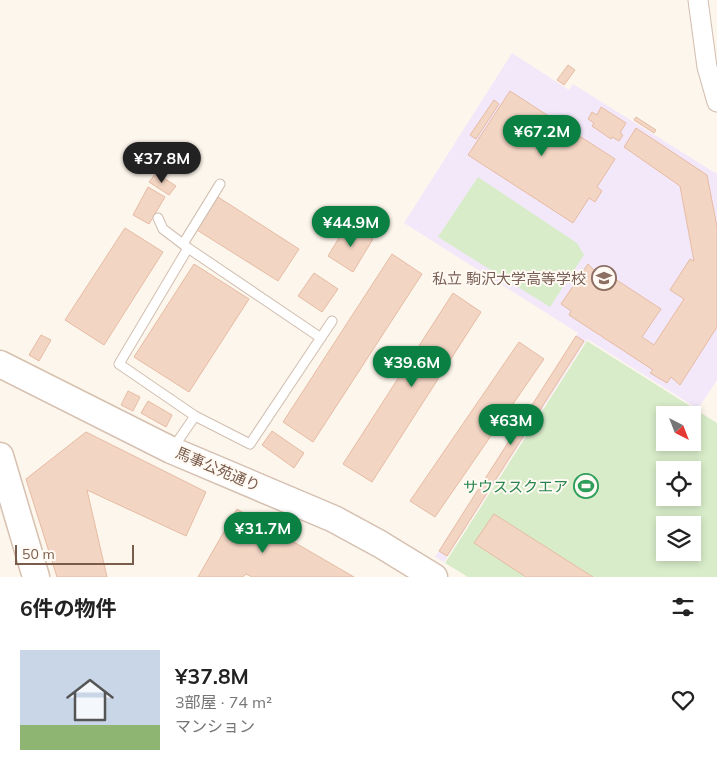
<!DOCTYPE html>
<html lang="ja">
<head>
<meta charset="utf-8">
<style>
  :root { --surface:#fff; --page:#f6f6f6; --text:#222; --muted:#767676; --accent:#0b8043 }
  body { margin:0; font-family:Mulish,"Noto Sans JP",sans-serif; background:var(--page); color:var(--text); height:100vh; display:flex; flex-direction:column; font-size:19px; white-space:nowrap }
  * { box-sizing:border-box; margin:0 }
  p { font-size:16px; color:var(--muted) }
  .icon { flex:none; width:28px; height:28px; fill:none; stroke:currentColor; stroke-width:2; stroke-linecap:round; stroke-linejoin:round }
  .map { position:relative; height:577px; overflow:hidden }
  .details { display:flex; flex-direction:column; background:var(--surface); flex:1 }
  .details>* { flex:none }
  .needle { width:32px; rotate:138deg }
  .buttons { position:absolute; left:656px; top:406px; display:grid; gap:10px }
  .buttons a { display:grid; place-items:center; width:45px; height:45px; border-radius:0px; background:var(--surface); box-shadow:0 2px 8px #0003; font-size:25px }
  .scale { position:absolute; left:15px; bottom:12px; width:119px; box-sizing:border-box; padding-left:5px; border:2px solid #7a5c4d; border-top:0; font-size:14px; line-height:18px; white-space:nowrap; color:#7a5c4d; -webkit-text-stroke:4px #fffaf3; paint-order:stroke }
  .price { position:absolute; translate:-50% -42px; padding:0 11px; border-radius:18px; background:var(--accent); color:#fff; font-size:16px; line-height:32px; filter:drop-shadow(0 1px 2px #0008) }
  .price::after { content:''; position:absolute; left:50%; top:30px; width:15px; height:11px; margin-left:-8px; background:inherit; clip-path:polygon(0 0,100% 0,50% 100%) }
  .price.selected { background:#222; color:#fff }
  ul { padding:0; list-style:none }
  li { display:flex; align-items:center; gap:15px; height:125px; padding:0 20px }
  li span { display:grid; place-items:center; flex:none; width:140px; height:100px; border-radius:0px; color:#555 }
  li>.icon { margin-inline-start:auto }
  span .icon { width:60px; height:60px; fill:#fffc; stroke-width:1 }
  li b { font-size:21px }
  h2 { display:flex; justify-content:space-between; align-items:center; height:60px; padding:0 20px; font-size:21px }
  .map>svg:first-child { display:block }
  .education { fill:#f3e8fa }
  .green { fill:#d8ecc9; fill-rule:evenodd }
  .building { fill:#f3d5c3; stroke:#e6bba3 }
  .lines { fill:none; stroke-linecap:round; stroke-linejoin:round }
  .lane-casing { stroke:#d1beb0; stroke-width:11 }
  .street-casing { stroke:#d1beb0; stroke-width:21 }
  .secondary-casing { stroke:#d6c0b0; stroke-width:29 }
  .lane { stroke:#fff; stroke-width:9 }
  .street { stroke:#fff; stroke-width:19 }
  .secondary { stroke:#fff; stroke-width:26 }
  .labels { text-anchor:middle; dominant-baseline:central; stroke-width:4; stroke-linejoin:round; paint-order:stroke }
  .education-label { font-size:15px; fill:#785e54; stroke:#fffaf3; text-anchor:end }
  .street-label { font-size:15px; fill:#7a5c4d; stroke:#fffaf3 }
  .leisure-label { font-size:15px; fill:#27864d; stroke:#fffaf3; text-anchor:end }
</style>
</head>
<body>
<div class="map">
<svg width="717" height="577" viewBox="0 0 717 577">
  <rect width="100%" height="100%" fill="#fdf6ec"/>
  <path class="education" d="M512,53L569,90L573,84L717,174V380L698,409L587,339L444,562L435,557L578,333L404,223Z"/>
  <path class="green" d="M478,177L577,243L584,255L550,307L438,237Z
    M587,341L717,423V577H468L445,563ZM665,415H692V442H665ZM665,470H692V498H665ZM665,525H692V552H665Z"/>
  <path class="building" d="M568,65L575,70L564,85L557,80Z
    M510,91L615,159L597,187L602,191L595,202L589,198L573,223L468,155Z
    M494,100L499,104L476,139L470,135Z
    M601,107L626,123L620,133L623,135L619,141L612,137L611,139L592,126L594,123L588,119L592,112L597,115Z
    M636,117L656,130L654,133L634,120Z
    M636,128L707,175L717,227V327L680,385L671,377L667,383L650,373L653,370L569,315L571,311L561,304L588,264L597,273L600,269L661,309L642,337L654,345L684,299L670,290L690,259L694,261L680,186L624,147Z
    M156,173L176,186L169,195L149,182Z
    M148,187L165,197L149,224L133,215Z
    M218,197L299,249L278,281L197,230Z
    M348,223L373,239L353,272L328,256Z
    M125,228L163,252L104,345L65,320Z
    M392,254L422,274L313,442L283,422Z
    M194,264L249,299L189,392L134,357Z
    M314,273L338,289L322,312L298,296Z
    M453,293L481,312L372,482L343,464Z
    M41,335L51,340L39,361L29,355Z
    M576,336L584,341L447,556L439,551Z
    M519,342L544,359L435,517L410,501Z
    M128,391L140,397L133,411L121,405Z
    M148,401L172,415L166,427L141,413Z
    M272,431L304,453L294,468L262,445Z
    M86,432L206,492L186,536L87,490L107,577H57L26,479Z
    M237,509L354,577H252L246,574L243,577H198Z
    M494,514L593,577H526L474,543Z"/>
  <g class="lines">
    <defs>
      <path id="lane" d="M158,218L163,229L188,248L119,364L195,416L250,444L332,321
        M183,244L220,184
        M188,248L321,338
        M173,448L195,416"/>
      <path id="street" d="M698,0L707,67L717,102"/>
      <path id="secondary" d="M0,364L171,450L334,519L380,544L434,577
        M0,456L36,577"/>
    </defs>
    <use href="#lane" class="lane-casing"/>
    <use href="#street" class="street-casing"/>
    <use href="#secondary" class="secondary-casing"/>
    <use href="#lane" class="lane"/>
    <use href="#street" class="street"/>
    <use href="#secondary" class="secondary"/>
  </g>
  <defs>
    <symbol id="school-ring" viewBox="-11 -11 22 22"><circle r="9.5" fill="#fffaf3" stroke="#8d6e63" stroke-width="1.5"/><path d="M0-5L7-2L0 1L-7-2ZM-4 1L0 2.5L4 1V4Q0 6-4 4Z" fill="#8d6e63"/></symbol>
    <symbol id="stadium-ring" viewBox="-11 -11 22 22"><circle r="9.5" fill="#fffaf3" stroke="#2e9e5b" stroke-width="1.5"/><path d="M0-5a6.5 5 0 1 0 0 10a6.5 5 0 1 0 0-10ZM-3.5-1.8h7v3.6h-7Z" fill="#2e9e5b"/></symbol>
  </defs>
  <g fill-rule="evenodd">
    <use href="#school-ring" x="590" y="264" width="28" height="28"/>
    <use href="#stadium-ring" x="572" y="472" width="28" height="28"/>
  </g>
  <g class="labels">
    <g class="education-label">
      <text x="586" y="278">私立 駒沢大学高等学校</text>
    </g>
    <g class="street-label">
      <text transform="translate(218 469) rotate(23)">馬事公苑通り</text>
    </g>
    <g class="leisure-label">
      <text x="568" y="486">サウススクエア</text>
    </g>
  </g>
</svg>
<div class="buttons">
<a><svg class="needle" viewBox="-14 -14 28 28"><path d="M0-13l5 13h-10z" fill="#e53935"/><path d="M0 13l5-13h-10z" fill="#767676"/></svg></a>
<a><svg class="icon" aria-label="locate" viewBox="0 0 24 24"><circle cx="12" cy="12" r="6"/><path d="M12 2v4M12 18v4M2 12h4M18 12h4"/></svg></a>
<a><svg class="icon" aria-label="layers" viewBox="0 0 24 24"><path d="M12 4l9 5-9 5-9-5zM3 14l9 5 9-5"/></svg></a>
</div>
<div class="scale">50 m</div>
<b class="price" style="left:542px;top:157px">¥67.2M</b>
<b class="price selected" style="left:162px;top:184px">¥37.8M</b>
<b class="price" style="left:351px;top:248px">¥44.9M</b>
<b class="price" style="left:412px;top:388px">¥39.6M</b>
<b class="price" style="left:511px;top:446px">¥63M</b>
<b class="price" style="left:263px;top:554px">¥31.7M</b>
</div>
<section class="details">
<h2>6件の物件<svg class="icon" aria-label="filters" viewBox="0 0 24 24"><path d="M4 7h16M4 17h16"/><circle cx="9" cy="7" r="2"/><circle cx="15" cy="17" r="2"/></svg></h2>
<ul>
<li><span style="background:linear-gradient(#c9d6e8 75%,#8fb573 0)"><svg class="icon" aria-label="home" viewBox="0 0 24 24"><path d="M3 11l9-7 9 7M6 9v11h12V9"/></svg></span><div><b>¥37.8M</b><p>3部屋 · 74 m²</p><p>マンション</p></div><svg class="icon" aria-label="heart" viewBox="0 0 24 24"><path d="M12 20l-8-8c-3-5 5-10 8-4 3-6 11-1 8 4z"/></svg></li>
</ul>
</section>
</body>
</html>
